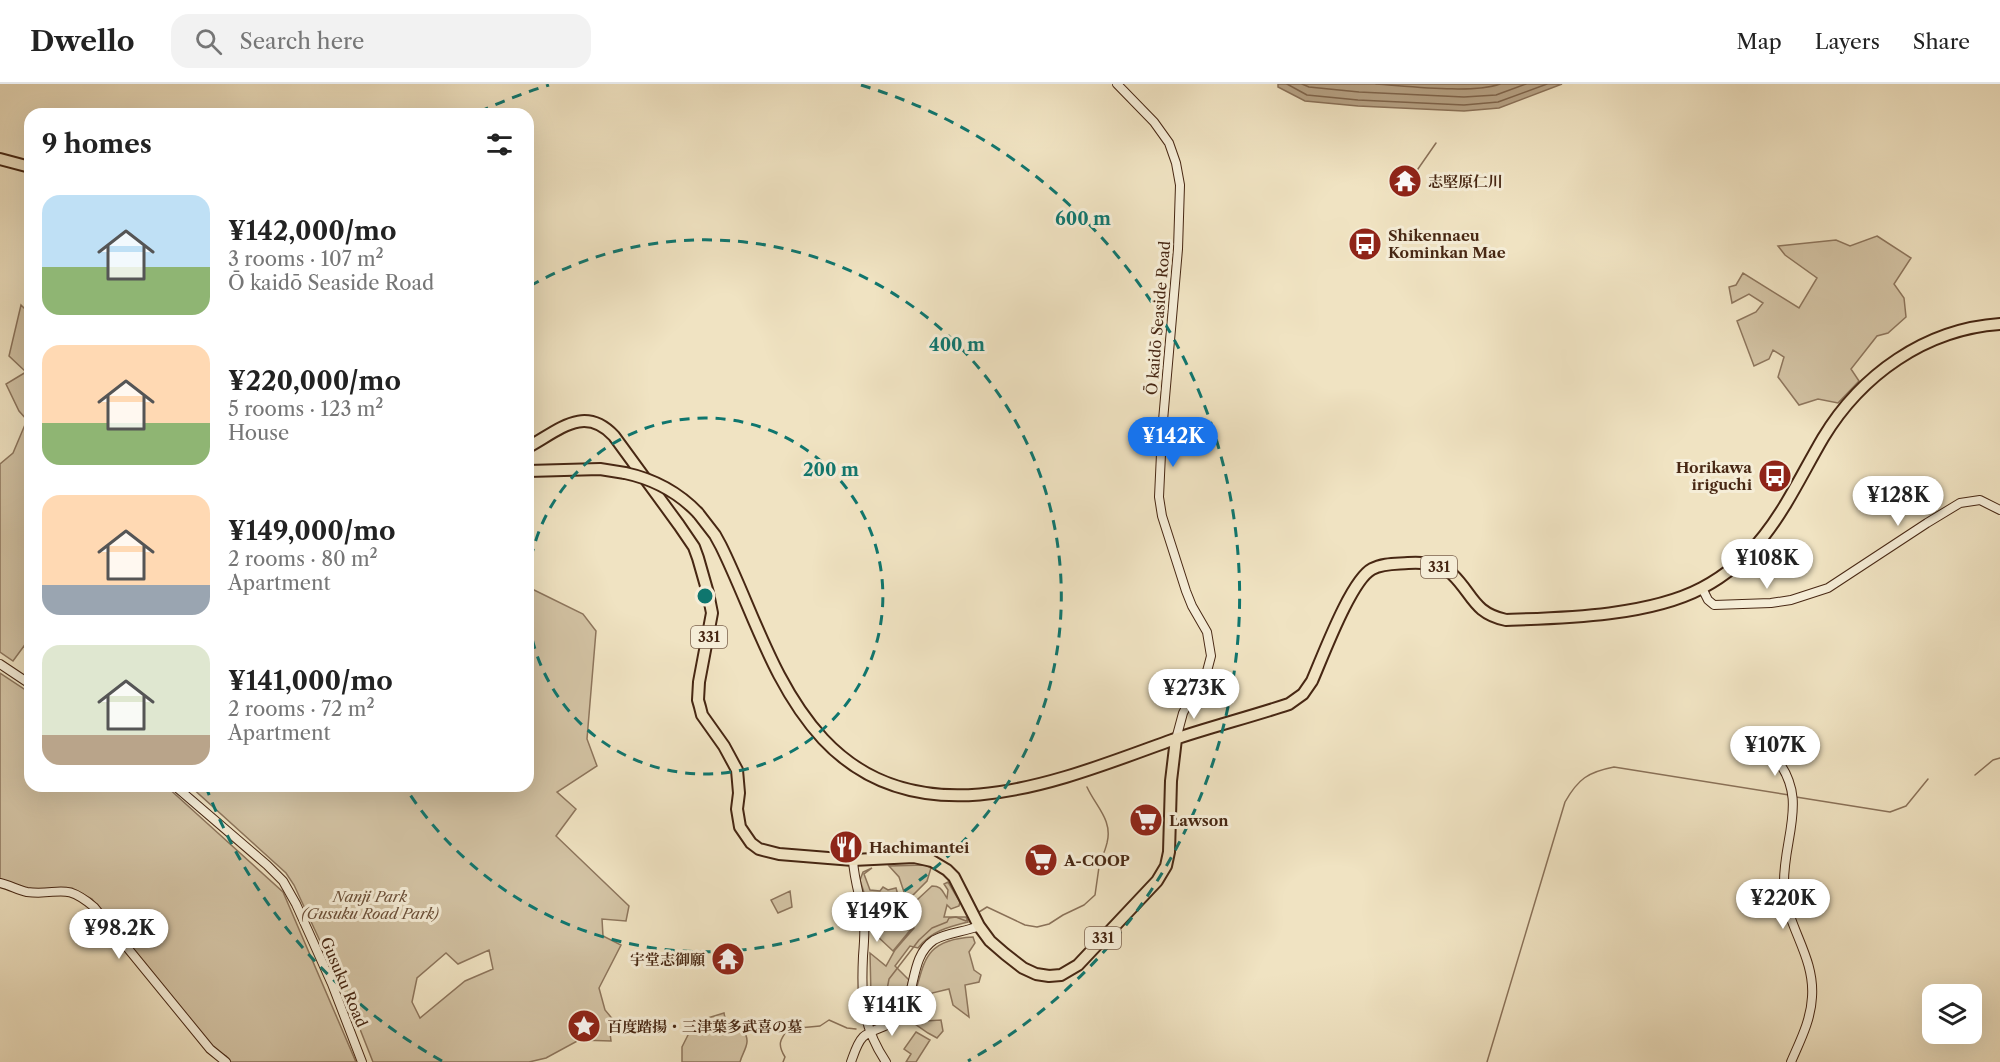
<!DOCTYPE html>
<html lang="en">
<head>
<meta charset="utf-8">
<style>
  :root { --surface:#fff; --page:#f2f2f2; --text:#222; --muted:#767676; --line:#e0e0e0; --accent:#1a73e8 }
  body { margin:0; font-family:"Libre Caslon Text","Noto Serif JP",serif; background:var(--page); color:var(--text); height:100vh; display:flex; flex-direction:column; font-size:22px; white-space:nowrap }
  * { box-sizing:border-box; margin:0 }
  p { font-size:20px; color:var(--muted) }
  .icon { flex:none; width:33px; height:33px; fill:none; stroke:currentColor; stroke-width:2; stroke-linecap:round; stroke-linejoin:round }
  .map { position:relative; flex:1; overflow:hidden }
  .drawer { position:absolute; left:24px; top:24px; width:510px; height:684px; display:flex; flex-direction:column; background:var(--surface); border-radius:18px; box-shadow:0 6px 24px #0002 }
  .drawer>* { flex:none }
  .controls { position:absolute; left:1922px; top:900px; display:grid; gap:12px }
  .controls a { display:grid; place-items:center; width:60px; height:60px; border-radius:12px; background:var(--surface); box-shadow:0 6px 24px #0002; font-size:30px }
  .price { position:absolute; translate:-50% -51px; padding:0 14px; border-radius:21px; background:#fff; color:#222; font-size:20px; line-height:39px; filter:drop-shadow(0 2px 3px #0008) }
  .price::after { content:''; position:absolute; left:50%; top:36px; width:18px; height:14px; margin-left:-9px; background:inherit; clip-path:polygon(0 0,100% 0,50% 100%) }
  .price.on { background:var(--accent); color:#fff }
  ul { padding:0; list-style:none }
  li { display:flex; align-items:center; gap:18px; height:150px; padding:0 18px }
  li span { display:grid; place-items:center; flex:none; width:168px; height:120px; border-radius:18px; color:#555 }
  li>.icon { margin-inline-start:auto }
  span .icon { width:72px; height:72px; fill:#fffc; stroke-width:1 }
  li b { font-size:26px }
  h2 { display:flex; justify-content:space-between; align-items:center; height:72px; padding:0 18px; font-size:26px }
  header { display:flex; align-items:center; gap:36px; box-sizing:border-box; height:84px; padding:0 30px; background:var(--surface); border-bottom:2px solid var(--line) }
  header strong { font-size:28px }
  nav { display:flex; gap:33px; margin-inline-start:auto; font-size:21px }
  .search { width:420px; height:54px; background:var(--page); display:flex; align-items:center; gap:15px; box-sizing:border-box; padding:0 21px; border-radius:18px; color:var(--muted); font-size:22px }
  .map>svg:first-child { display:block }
  .green { fill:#d3c3a4; stroke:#8d755c; stroke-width:1.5; fill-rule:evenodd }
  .water { fill:#b7a386; stroke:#8a7158; stroke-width:1.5 }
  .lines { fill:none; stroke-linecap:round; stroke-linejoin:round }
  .shore { stroke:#7f654c; stroke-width:1.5 }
  .stream { stroke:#8a7158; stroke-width:1.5 }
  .secondary-casing { stroke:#472713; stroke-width:10 }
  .highway-casing { stroke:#472713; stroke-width:14 }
  .secondary { stroke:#f5edd7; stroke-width:8 }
  .highway { stroke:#f0e3c2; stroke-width:10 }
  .highway-bridge-casing { stroke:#472713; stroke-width:14; stroke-linecap:butt }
  .highway-bridge { stroke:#f0e3c2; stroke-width:10 }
  .ring { fill:none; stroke:#0f766e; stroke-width:3; stroke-dasharray:10 8 }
  .labels { text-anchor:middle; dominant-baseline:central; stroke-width:6; stroke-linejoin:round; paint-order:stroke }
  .shield { fill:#f5edd7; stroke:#7b624e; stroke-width:1.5 }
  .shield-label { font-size:14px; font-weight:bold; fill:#472713 }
  .poi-label { font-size:15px; font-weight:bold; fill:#472713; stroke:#f5edd7; text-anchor:start }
  .street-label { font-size:15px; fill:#472713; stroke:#f5edd7 }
  .park-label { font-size:15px; font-style:italic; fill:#6a4e37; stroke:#f5edd7 }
  .centre { fill:#0f766e; stroke:#f5edd7; stroke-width:3 }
  .ring-label { font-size:18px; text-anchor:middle; font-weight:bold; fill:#0f766e; stroke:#f5edd7; stroke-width:6; stroke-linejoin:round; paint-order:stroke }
</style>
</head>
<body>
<header>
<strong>Dwello</strong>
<div class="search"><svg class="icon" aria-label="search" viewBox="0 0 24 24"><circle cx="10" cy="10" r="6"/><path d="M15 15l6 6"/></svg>Search here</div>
<nav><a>Map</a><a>Layers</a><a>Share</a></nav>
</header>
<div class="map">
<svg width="2000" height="978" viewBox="0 0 2000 978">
  <rect width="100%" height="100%" fill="#f0e3c2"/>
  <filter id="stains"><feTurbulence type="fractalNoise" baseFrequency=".00333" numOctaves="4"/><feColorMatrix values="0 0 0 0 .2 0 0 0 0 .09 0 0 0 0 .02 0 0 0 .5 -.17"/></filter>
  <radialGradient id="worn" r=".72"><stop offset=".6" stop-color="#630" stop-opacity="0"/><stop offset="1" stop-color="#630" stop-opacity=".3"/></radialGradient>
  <path class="green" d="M1877,152L1911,174L1894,200L1904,214L1906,233L1888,249L1877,252L1851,285L1859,297L1838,319L1818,315L1799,321L1778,293L1784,273L1773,266L1769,275L1754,282L1737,237L1756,228L1763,219L1749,210L1732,219L1729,203L1736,201L1743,189L1799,224L1817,194L1785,171L1778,162L1836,156L1850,162Z
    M21,221L30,230V568L24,562L13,577L0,568V380L13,369L27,336L19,327L6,300L26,288L9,272Z
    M528,503L583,530L596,547L587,655L597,682L557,708L576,725L556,752L629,822L626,837L602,835L603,852L621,861L599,904L605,926L620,944L610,949L611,957L579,956L546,974L529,978H373L354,930L294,801L286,789L190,702H528ZM489,866L493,885L465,897L420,934L412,918L417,894L446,869L458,880Z
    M0,589L30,609V702H166L283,808L356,978H231L226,972L215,966L140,876L92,815L72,804L27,806L0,795Z
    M925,781L931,784L927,797L907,817L899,793L889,782Z
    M872,784L864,790L870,806L880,807L883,803L888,806L896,804L898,811V824L888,832L875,847H872L867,818L860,796L863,788Z
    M948,798L960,818L959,822L951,825L947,821L944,833H966L968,838C948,843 931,847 918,864L910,862L895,882L909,896C905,912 901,927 887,936L871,912L870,869L886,882L895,866L914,844L904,836V828L932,802C942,802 942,807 947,814L948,806L944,800Z
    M790,807L792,823L778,829L771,816Z
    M903,827V837L912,844L893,867L877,852L896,832Z
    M973,853L975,859L969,868L974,886L981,891L979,898L965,901L969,933L953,921L949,905L932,909L931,916L919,922L925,937L941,936L943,947L937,954L928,949L905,933C928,893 911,856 973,853Z
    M724,929L728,950L738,945H742C753,958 743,966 740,978H682V963L690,947L688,940Z
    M916,948L930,956L916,978H906L911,970L904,965Z"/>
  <path class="water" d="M1278,0H1562L1499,24L1464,27L1358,22L1305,17L1278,3Z"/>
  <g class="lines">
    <path class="shore" d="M1287,0L1307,11L1358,16L1464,21L1498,18L1547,0
      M1302,0L1309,3L1359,8L1464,13L1496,11L1526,0
      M1376,0C1407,2 1473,10 1500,0"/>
    <path class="stream" d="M1411,95L1436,59
      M1975,691L1993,676L2000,674
      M1796,713L1890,728L1906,722L1928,695
      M979,828L987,823L1025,841L1037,843L1049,840L1063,831L1084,821L1095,811L1100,776C1104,771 1105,766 1107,759C1113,736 1096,723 1087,703
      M872,928L885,916L889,895L919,856L932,844L947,838L949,834L956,833L966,837L970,834
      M783,978L785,973C777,960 780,956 788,945L820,942L829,936L847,944L856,945
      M1487,978L1565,718C1578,695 1588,688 1614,683L1789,711"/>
    <defs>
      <path id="secondary" d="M1117,0L1154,38L1169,59L1176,79L1180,101L1178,165L1162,348L1159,413L1162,432L1186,507L1192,522L1207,548L1211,572L1206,591L1192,612L1183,629L1176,655
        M1702,504L1708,516L1714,521L1771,519L1791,516L1828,504L1927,439L1960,419L1980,416L2000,426
        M0,580L30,600
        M1774,672C1811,715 1782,754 1784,803C1786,842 1815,872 1812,913C1811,936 1800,957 1791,978
        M175,702L267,781L283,797L296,820L332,900L362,978
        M853,776C854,797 861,815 864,835C865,848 864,860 863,872C861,914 862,942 886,978
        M0,799C9,801 18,806 27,808C60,812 63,797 94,823L210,965L226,978
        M851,978C854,970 857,959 863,953C873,944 891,943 900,932C917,910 909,873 934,856C948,848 965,848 979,842"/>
      <path id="highway" d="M0,75L30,83
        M528,363C558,347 584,320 614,352L679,441L694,463L698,474L708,509L712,529L699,598L698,616L700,623L702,631L724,662L737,686L739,709L737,725L740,743L751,759L759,765L779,770L853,776L914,773L932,777L947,786L954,793L979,842L990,857L1005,870L1023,884L1036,890L1049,892L1061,891L1078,881L1157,797L1166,782L1169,768L1171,697L1176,655
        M528,387L600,385L625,389
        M698,429L715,451L721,462C753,527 773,601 823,655C919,758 1061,696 1172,656C1210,643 1250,633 1289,620L1303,610L1312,597C1323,572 1351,496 1372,485C1383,479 1397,480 1408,479C1423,478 1440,479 1452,490C1473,510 1473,529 1506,536C1565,534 1649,532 1702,504C1767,470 1789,412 1823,354C1861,291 1925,245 2000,240"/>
    </defs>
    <use href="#secondary" class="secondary-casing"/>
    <use href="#highway" class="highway-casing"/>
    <use href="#secondary" class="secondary"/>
    <use href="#highway" class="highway"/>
    <defs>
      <path id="highway-bridge" d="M625,389C653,395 678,408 698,429"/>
    </defs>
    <use href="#highway-bridge" class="highway-bridge-casing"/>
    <use href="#highway-bridge" class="highway-bridge"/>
  </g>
  <g class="ring">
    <path d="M528 492A178 178 0 1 1 528 532"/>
    <path d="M530 202A356 356 0 1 1 405 703"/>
    <path d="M442 977A534 534 0 0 1 206 703M479 28A534 534 0 0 1 549 1M861 1A534 534 0 0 1 968 977"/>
  </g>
  <defs>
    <symbol id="temple-disc" viewBox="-11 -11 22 22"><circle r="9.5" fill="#8f2418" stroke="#f5edd7"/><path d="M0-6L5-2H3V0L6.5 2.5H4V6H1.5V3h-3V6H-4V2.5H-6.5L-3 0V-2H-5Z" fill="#fff"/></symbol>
    <symbol id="bus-disc" viewBox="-11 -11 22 22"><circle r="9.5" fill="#8f2418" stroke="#f5edd7"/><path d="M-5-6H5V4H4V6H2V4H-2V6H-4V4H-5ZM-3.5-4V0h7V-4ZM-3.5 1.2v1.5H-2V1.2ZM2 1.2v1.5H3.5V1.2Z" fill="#fff"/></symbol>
    <symbol id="supermarket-disc" viewBox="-11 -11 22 22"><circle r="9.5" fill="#8f2418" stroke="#f5edd7"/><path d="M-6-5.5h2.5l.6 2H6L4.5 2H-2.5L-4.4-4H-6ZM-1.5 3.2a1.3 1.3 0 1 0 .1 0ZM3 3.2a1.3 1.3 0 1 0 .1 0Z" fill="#fff"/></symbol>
    <symbol id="restaurant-disc" viewBox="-11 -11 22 22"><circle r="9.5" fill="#8f2418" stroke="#f5edd7"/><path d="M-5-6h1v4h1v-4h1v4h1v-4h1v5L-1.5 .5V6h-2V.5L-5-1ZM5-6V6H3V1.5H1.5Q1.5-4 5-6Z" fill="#fff"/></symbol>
    <symbol id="sight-disc" viewBox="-11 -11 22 22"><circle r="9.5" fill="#8f2418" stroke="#f5edd7"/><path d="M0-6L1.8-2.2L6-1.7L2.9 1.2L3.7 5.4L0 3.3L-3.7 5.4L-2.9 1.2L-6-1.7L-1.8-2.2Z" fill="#fff"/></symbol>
  </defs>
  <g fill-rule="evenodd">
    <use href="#temple-disc" x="1386" y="78" width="38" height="38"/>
    <use href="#bus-disc" x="1346" y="141" width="38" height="38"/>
    <use href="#bus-disc" x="1756" y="373" width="38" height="38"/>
    <use href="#supermarket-disc" x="1127" y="717" width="38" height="38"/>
    <use href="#restaurant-disc" x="827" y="744" width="38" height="38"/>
    <use href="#supermarket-disc" x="1022" y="757" width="38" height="38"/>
    <use href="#temple-disc" x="709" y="856" width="38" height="38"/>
    <use href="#sight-disc" x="565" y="923" width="38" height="38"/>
  </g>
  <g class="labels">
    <g class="shield">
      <rect x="1421" y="472" width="36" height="22" rx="4.5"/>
      <rect x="691" y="542" width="36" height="22" rx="4.5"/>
      <rect x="1085" y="843" width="36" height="22" rx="4.5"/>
    </g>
    <g class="shield-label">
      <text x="1439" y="483">331</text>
      <text x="709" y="553">331</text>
      <text x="1103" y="854">331</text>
    </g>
    <g class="poi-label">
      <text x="1428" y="97">志堅原仁川</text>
      <text x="1388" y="151">Shikennaeu<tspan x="1388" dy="17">Kominkan Mae</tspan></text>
      <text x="1752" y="383" text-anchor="end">Horikawa<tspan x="1752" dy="17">iriguchi</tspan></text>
      <text x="1169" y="736">Lawson</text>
      <text x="869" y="763">Hachimantei</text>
      <text x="1064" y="776">A-COOP</text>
      <text x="705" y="875" text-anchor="end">宇堂志御願</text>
      <text x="607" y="942">百度踏揚・三津葉多武喜の墓</text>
    </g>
    <g class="street-label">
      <text transform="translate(1158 234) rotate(-85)">Ō kaidō Seaside Road</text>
      <text transform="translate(344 898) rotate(67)">Gusuku Road</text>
    </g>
    <g class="park-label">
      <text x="370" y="812">Nanji Park<tspan x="370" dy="17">(Gusuku Road Park)</tspan></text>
    </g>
  </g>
  <circle cx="705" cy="512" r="9" class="centre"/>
  <g class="ring-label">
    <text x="1083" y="141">600 m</text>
    <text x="957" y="267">400 m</text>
    <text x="831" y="392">200 m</text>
  </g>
  <rect width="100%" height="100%" filter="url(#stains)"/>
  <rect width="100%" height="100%" fill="url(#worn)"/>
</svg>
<div class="controls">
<a><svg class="icon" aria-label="layers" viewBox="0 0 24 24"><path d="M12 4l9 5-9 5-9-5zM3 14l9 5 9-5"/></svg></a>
</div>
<b class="price on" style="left:1173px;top:384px">¥142K</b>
<b class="price" style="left:1898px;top:443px">¥128K</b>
<b class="price" style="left:1767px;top:506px">¥108K</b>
<b class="price" style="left:1194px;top:636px">¥273K</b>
<b class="price" style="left:1775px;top:693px">¥107K</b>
<b class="price" style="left:1783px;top:846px">¥220K</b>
<b class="price" style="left:877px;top:859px">¥149K</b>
<b class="price" style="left:119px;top:876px">¥98.2K</b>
<b class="price" style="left:892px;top:953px">¥141K</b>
<section class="drawer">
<h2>9 homes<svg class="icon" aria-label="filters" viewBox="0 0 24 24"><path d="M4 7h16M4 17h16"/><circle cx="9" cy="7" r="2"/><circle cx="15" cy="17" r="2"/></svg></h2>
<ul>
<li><span style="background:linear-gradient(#bfe0f5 60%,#8fb573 0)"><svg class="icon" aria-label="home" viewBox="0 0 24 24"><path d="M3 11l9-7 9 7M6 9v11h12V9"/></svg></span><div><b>¥142,000/mo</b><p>3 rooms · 107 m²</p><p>Ō kaidō Seaside Road</p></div></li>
<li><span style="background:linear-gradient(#ffd9b3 65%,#8fb573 0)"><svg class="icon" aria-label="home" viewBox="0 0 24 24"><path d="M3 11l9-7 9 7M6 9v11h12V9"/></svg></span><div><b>¥220,000/mo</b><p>5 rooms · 123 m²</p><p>House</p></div></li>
<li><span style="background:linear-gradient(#ffd9b3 75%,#9aa5b1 0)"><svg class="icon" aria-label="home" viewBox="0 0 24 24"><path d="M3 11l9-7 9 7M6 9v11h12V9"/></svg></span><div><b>¥149,000/mo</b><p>2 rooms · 80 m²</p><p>Apartment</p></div></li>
<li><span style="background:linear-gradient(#dfe7d0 75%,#b9a48a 0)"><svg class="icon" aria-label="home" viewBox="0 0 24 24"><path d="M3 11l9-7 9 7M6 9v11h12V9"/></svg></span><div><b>¥141,000/mo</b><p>2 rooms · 72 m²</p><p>Apartment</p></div></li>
</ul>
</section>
</div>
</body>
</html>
